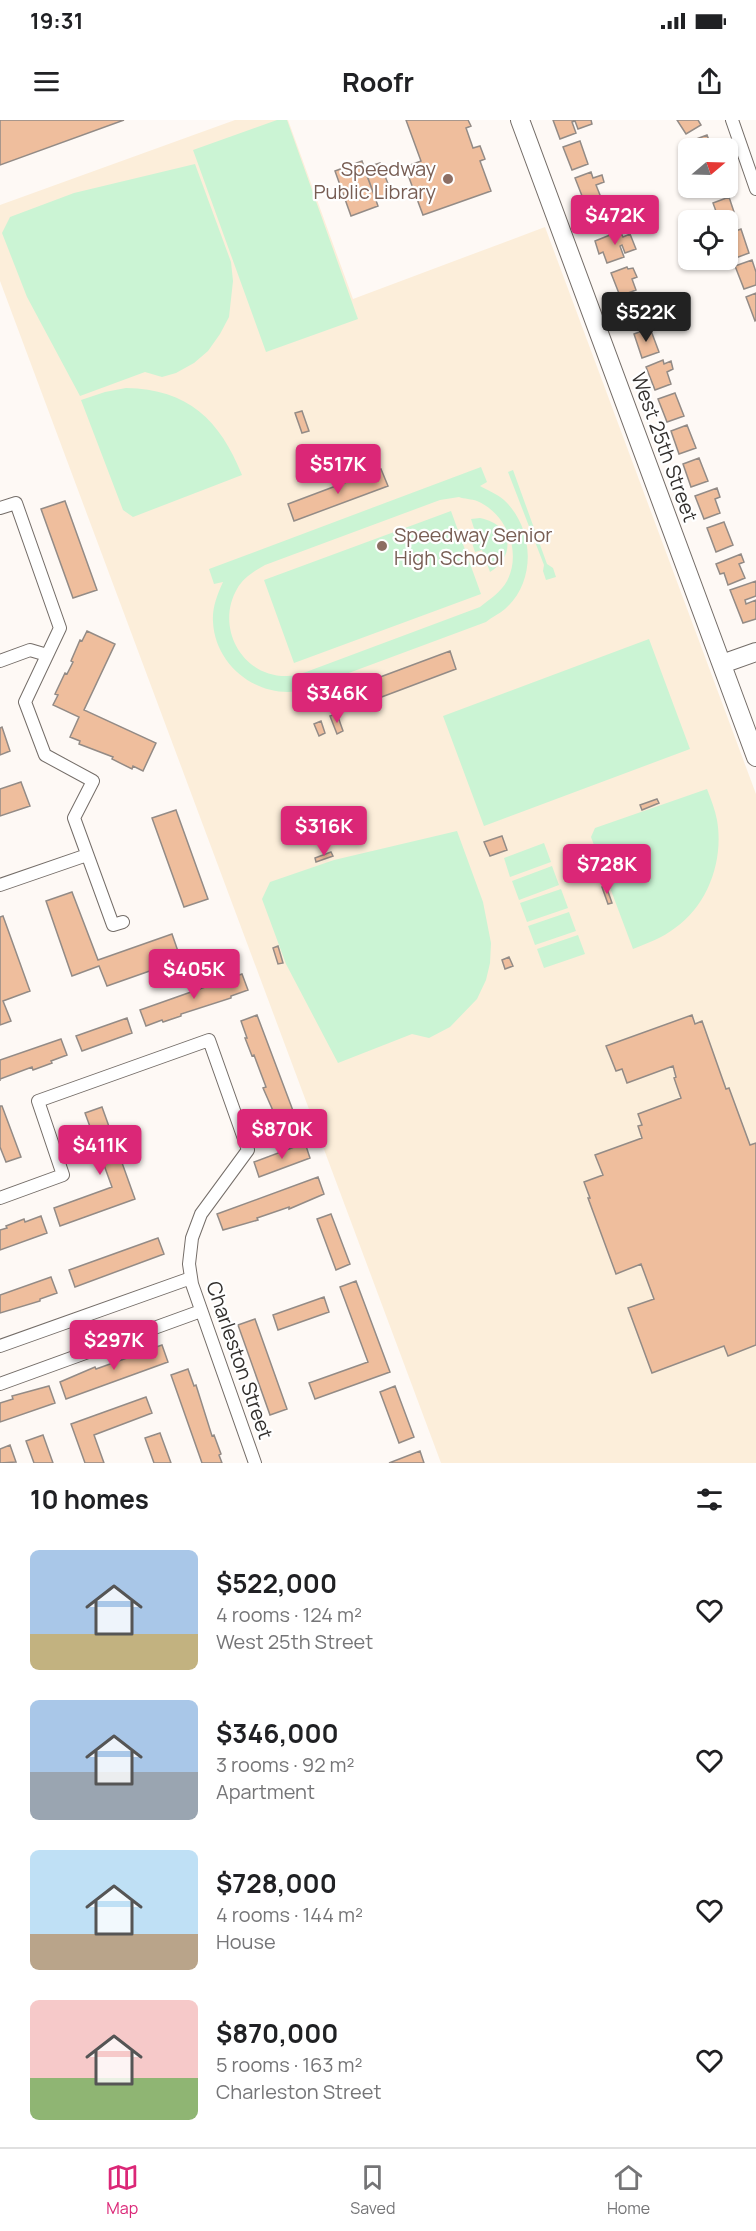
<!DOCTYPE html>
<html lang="en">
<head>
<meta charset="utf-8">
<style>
  :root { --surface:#fff; --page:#f6f6f6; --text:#202124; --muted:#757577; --line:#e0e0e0; --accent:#db2777 }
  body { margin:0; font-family:Manrope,sans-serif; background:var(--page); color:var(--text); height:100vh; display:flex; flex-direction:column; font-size:22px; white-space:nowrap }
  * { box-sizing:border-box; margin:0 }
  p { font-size:20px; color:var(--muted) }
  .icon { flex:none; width:33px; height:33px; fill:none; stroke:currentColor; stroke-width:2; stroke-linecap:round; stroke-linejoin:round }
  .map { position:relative; height:1343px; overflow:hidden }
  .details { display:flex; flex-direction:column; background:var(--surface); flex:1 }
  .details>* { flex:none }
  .needle { width:39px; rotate:71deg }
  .controls { position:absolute; left:678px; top:18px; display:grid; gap:12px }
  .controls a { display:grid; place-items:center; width:60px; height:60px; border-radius:9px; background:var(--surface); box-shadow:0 2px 4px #0004; font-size:30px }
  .price { position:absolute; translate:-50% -51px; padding:0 14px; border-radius:6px; background:var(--accent); color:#fff; font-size:20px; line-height:39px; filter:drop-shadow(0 2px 3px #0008) }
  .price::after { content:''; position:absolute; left:50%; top:36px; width:18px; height:14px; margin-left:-9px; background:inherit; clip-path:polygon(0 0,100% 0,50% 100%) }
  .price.active { background:#222; color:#fff }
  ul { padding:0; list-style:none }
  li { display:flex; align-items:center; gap:18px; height:150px; padding:0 30px }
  li span { display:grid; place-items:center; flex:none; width:168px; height:120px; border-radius:9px; color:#555 }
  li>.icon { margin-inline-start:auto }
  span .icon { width:72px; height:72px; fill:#fffc; stroke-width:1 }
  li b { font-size:26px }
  h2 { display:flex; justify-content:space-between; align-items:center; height:72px; padding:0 30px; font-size:26px }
  .status { display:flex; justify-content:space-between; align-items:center; height:42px; padding:0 30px; background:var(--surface); direction:ltr }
  .status svg { height:16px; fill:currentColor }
  header { display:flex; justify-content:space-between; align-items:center; height:78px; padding:0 30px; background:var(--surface); font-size:27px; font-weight:700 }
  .tab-bar { display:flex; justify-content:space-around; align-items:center; height:84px; border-top:2px solid var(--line); background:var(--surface); font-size:16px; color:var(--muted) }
  .tab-bar a { display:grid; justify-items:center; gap:3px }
  .tab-bar .active { color:var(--accent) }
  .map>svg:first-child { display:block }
  .education { fill:#fceeda }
  .green { fill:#cbf4d4; fill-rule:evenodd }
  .building { fill:#efbe9d; stroke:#938b86; stroke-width:1.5 }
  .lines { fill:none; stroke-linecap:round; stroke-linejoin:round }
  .street-casing { stroke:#746d68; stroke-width:14 }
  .secondary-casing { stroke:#746d68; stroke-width:20 }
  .street { stroke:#fff; stroke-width:12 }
  .secondary { stroke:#fff; stroke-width:18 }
  .education-dot { fill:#8d6e63; stroke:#fff; stroke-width:2 }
  .labels { text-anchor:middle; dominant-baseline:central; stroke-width:4.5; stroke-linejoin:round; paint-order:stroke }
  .education-label { font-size:20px; fill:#785e54; stroke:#fff; text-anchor:end }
  .street-label { font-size:20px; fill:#322f2d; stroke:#fff }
</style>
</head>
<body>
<div class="status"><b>19:31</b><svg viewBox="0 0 49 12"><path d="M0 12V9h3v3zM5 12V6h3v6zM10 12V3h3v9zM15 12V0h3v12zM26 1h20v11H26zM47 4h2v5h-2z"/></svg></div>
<header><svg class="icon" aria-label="menu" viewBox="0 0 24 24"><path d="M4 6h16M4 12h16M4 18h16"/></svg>Roofr<svg class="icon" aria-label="share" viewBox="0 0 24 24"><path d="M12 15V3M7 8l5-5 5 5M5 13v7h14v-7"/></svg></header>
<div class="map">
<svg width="756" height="1343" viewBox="0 0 756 1343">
  <rect width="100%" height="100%" fill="#fef9f5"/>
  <path class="education" d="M235,0H288L353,179L545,107L756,674V1343H441L0,161V85Z"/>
  <path class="green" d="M277,0H287L358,199L266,232L193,30Z
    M195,44L231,142L233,161L229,197L220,214L208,231L194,243L176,253L162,257L145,252L80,276L27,177L2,113L10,97L74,73Z
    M126,268C188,269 220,300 242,355L133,397L123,390L81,280L105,272Z
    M481,347L487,362L480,366C487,370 497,374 504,380C534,408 537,461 505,489C499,494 492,497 486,502L311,567C304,569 296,572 288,572C249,572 215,541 213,502C212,488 217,475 223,462L214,464L209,449ZM459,377C464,379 472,379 477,381C507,394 522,432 507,461C501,472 490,479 480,487L306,552C300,554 293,556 287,556C242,557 215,507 237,469C243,458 254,451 265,445L440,380Z
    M513,350L547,444L553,448L556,457L546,460L543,451L544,445L508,352Z
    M451,391L481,474L294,543L264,460Z
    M480,398C512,404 517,435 490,452L482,430L475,432L472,423L478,421L471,399Z
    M649,519L690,629L484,706L443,596Z
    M707,669C711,679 715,690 717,700C724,740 708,785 675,808C662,818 648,823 633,829L591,717L595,708Z
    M457,711L483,782L491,823L490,843L486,860L477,879L450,907L429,918L412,914L338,943L286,844L262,779L270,762L334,740Z
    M544,723L551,742L510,757L504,738Z
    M552,746L559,765L519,780L512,761Z
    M561,769L568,788L527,802L520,783Z
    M569,792L576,811L535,825L528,806Z
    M578,815L585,834L544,848L537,829Z"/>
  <path class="building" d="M0,0H124L0,45Z
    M406,0H468L471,6L466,8L473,28L480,26L485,39L480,41L491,71L423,95L405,47L421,41Z
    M553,0H591L592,4L578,9L575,1L572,2L576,13L560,19Z
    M677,0H698L701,5L686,14Z
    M707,15L712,28H688V38L686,29L693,26L691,21Z
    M580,21L588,44L572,50L563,27Z
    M362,41L378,86L351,96L335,51Z
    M380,43L392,74L376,80L364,48Z
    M591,52L593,58L602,55L604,62L596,65L600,75L584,81L575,58Z
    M702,68H726L727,70L706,77Z
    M729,77L737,101L728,104V100H714L712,96L717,94L713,83Z
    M603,82L612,106L596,112L587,89Z
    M741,109L749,133L733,139L728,123V114Z
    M620,111L623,117L630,114L636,129L625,133L622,125L620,126L624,137L607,143L603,132L599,134L595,121Z
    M752,140L756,152V165L744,169L735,146Z
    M627,147L628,149L633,148L637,157L632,159L636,170L620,176L611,153Z
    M756,173V200L755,201L746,177Z
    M639,177L648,201L631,207L622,183Z
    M650,208L659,232L642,238L634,214Z
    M663,240L664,244L671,241L673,249L667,252L671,264L655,270L646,247Z
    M675,273L684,296L667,302L658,279Z
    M302,291L309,311L302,313L295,293Z
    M687,305L696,328L679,334L671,311Z
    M699,338L708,361L691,367L683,344Z
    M381,349L388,366L294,401L288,384Z
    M717,368L720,377L715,379L720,393L704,399L695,376Z
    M65,381L97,470L73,478L41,389Z
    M724,402L733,425L716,432L707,408Z
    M741,434L744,442L739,444L745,458L728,465L724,453L720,454L716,444Z
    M756,461V476L745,480L746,484L756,480V499L743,503L730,470Z
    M87,511L115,524L84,590L156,623L143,651L133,646L132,649L112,639L113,637L79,624L80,621L70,617L79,597L53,585L58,575L55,574L65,553L67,554L73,542L71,541L80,520L82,521Z
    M450,531L456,549L363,584L356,566Z
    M337,594L343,611L337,614L330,596Z
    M321,601L325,613L319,616L314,604Z
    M2,607L10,631L0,635V608Z
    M21,662L30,686L0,696V669Z
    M657,679L659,683L642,690L640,685Z
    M176,690L208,779L184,787L152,698Z
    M502,716L507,730L490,736L484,722Z
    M331,732L333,736L316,742L315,738Z
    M606,766L612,783L608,784L602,767Z
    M72,772L98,840L172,814L181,840L107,866L99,846L72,856L46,781Z
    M3,796L30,871L3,881L11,901L0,905V797Z
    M278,826L283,843L278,844L273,828Z
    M509,837L513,846L505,849L502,840Z
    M242,854L248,870L231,876V878L181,894V896L163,902L162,900L146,906L140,890Z
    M257,895L295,996L278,1002L263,968L266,967L254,935L252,936L245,918H247L241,901Z
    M692,895L695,904L702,901L726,969L729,968L750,1025L756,1023V1225L728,1236L724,1226L652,1253L628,1188L654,1179L641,1144L616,1154L588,1078H590L584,1062L603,1055L595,1035L642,1018L638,1006L642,1005L638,994L681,978L674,958L676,957L673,946L627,963L622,949L616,951L606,926Z
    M127,898L132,913L82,931L76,916Z
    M61,919L67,935L51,941L52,943L33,950L32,947L0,959V961V940Z
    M0,986H2L21,1037L6,1042L0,1027Z
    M102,987L135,1079L60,1106L54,1088L112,1067L85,993Z
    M305,1023L310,1038L259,1057L254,1042Z
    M318,1057L324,1074L289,1089V1087L257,1098L258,1100L223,1110L217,1094Z
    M331,1094L350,1144L336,1150L317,1099Z
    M41,1096L47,1113L0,1130V1110L7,1108L6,1106L24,1099L25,1102Z
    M158,1118L164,1134L75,1167L69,1150Z
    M51,1157L57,1173L40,1179V1181L0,1193V1175Z
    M356,1161L390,1252L315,1279L309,1263L368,1242L340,1167Z
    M324,1177L329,1192L278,1210L273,1195Z
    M255,1199L287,1289L270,1295L238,1205Z
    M162,1225L168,1242L66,1279L60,1262L95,1247L96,1249L127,1238L126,1235L144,1228L145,1231Z
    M188,1249L194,1266L196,1265L212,1316L214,1315L221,1334L219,1335L222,1343H202L171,1255Z
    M49,1266L55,1283L0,1302V1283L13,1279L12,1276Z
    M395,1266L414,1317L399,1323L380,1272Z
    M146,1277L152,1293L94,1315L104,1343H85L71,1304Z
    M160,1313L171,1343H154L145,1318Z
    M43,1315L53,1343H34L26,1321Z
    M10,1325L16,1342L0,1343V1329Z
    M420,1331L424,1343H389Z"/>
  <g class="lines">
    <defs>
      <path id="street" d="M732,0L756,69
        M0,388L16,383L60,508L25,582L45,635L93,661L74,698L113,805L123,802
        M0,541L30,530L47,535
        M0,765L87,735
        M0,1078L63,1055L38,981L209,920L248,1030L201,1094L192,1118L189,1144L192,1164L255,1343
        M0,1226L191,1158
        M0,1264L201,1191"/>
      <path id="secondary" d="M520,0L756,637
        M722,544L756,532"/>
    </defs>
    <use href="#street" class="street-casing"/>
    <use href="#secondary" class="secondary-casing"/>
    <use href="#street" class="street"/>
    <use href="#secondary" class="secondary"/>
  </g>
  <g class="education-dot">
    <circle cx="448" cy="59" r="6"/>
    <circle cx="382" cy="426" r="6"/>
  </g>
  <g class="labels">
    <g class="education-label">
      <text x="436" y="48">Speedway<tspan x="436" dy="23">Public Library</tspan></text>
      <text x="394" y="414" text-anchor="start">Speedway Senior<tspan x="394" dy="23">High School</tspan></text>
    </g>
    <g class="street-label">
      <text transform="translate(665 327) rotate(70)">West 25th Street</text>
      <text transform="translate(240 1240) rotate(71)">Charleston Street</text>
    </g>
  </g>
</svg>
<div class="controls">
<a><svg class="needle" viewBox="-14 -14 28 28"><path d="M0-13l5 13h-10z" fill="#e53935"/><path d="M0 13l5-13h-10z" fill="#757577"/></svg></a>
<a><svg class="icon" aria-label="locate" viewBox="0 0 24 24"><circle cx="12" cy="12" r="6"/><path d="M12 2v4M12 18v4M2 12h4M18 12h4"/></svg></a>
</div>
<b class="price" style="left:615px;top:126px">$472K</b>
<b class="price active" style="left:646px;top:223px">$522K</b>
<b class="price" style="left:338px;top:375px">$517K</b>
<b class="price" style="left:337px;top:604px">$346K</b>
<b class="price" style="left:324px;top:737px">$316K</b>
<b class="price" style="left:607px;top:775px">$728K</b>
<b class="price" style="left:194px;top:880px">$405K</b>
<b class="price" style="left:282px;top:1040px">$870K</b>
<b class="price" style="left:100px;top:1056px">$411K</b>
<b class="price" style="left:114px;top:1251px">$297K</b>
</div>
<section class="details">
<h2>10 homes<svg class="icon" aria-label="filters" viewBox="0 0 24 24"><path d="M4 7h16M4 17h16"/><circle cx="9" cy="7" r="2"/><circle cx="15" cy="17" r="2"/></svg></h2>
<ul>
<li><span style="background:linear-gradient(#a9c7e8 70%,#c2b280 0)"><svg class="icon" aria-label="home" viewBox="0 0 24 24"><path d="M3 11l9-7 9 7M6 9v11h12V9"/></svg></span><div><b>$522,000</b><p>4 rooms · 124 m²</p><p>West 25th Street</p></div><svg class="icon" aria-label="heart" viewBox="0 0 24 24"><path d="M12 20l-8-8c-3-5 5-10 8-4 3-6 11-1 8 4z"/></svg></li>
<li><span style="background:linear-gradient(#a9c7e8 60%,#9aa5b1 0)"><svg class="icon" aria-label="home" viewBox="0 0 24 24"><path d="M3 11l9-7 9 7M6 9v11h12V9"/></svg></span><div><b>$346,000</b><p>3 rooms · 92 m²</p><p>Apartment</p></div><svg class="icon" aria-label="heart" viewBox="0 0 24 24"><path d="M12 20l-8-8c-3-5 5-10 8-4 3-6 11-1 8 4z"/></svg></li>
<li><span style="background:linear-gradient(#bfe0f5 70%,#b9a48a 0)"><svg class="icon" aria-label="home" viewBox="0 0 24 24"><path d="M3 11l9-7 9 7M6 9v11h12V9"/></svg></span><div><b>$728,000</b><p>4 rooms · 144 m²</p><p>House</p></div><svg class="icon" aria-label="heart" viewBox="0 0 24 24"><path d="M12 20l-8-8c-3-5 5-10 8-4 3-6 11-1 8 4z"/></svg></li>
<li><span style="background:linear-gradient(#f6c9c9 65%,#8fb573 0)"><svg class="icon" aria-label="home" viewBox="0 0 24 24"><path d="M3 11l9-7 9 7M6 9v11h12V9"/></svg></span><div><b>$870,000</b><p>5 rooms · 163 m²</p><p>Charleston Street</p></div><svg class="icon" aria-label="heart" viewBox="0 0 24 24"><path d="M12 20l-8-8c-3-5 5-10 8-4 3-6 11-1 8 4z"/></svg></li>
</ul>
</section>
<nav class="tab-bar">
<a class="active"><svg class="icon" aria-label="map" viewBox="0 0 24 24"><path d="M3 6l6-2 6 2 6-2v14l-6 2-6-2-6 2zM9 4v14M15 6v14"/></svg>Map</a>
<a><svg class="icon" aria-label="saved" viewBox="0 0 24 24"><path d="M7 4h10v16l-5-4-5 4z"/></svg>Saved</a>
<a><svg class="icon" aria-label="home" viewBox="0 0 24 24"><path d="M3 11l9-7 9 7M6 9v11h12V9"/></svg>Home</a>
</nav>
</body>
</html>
